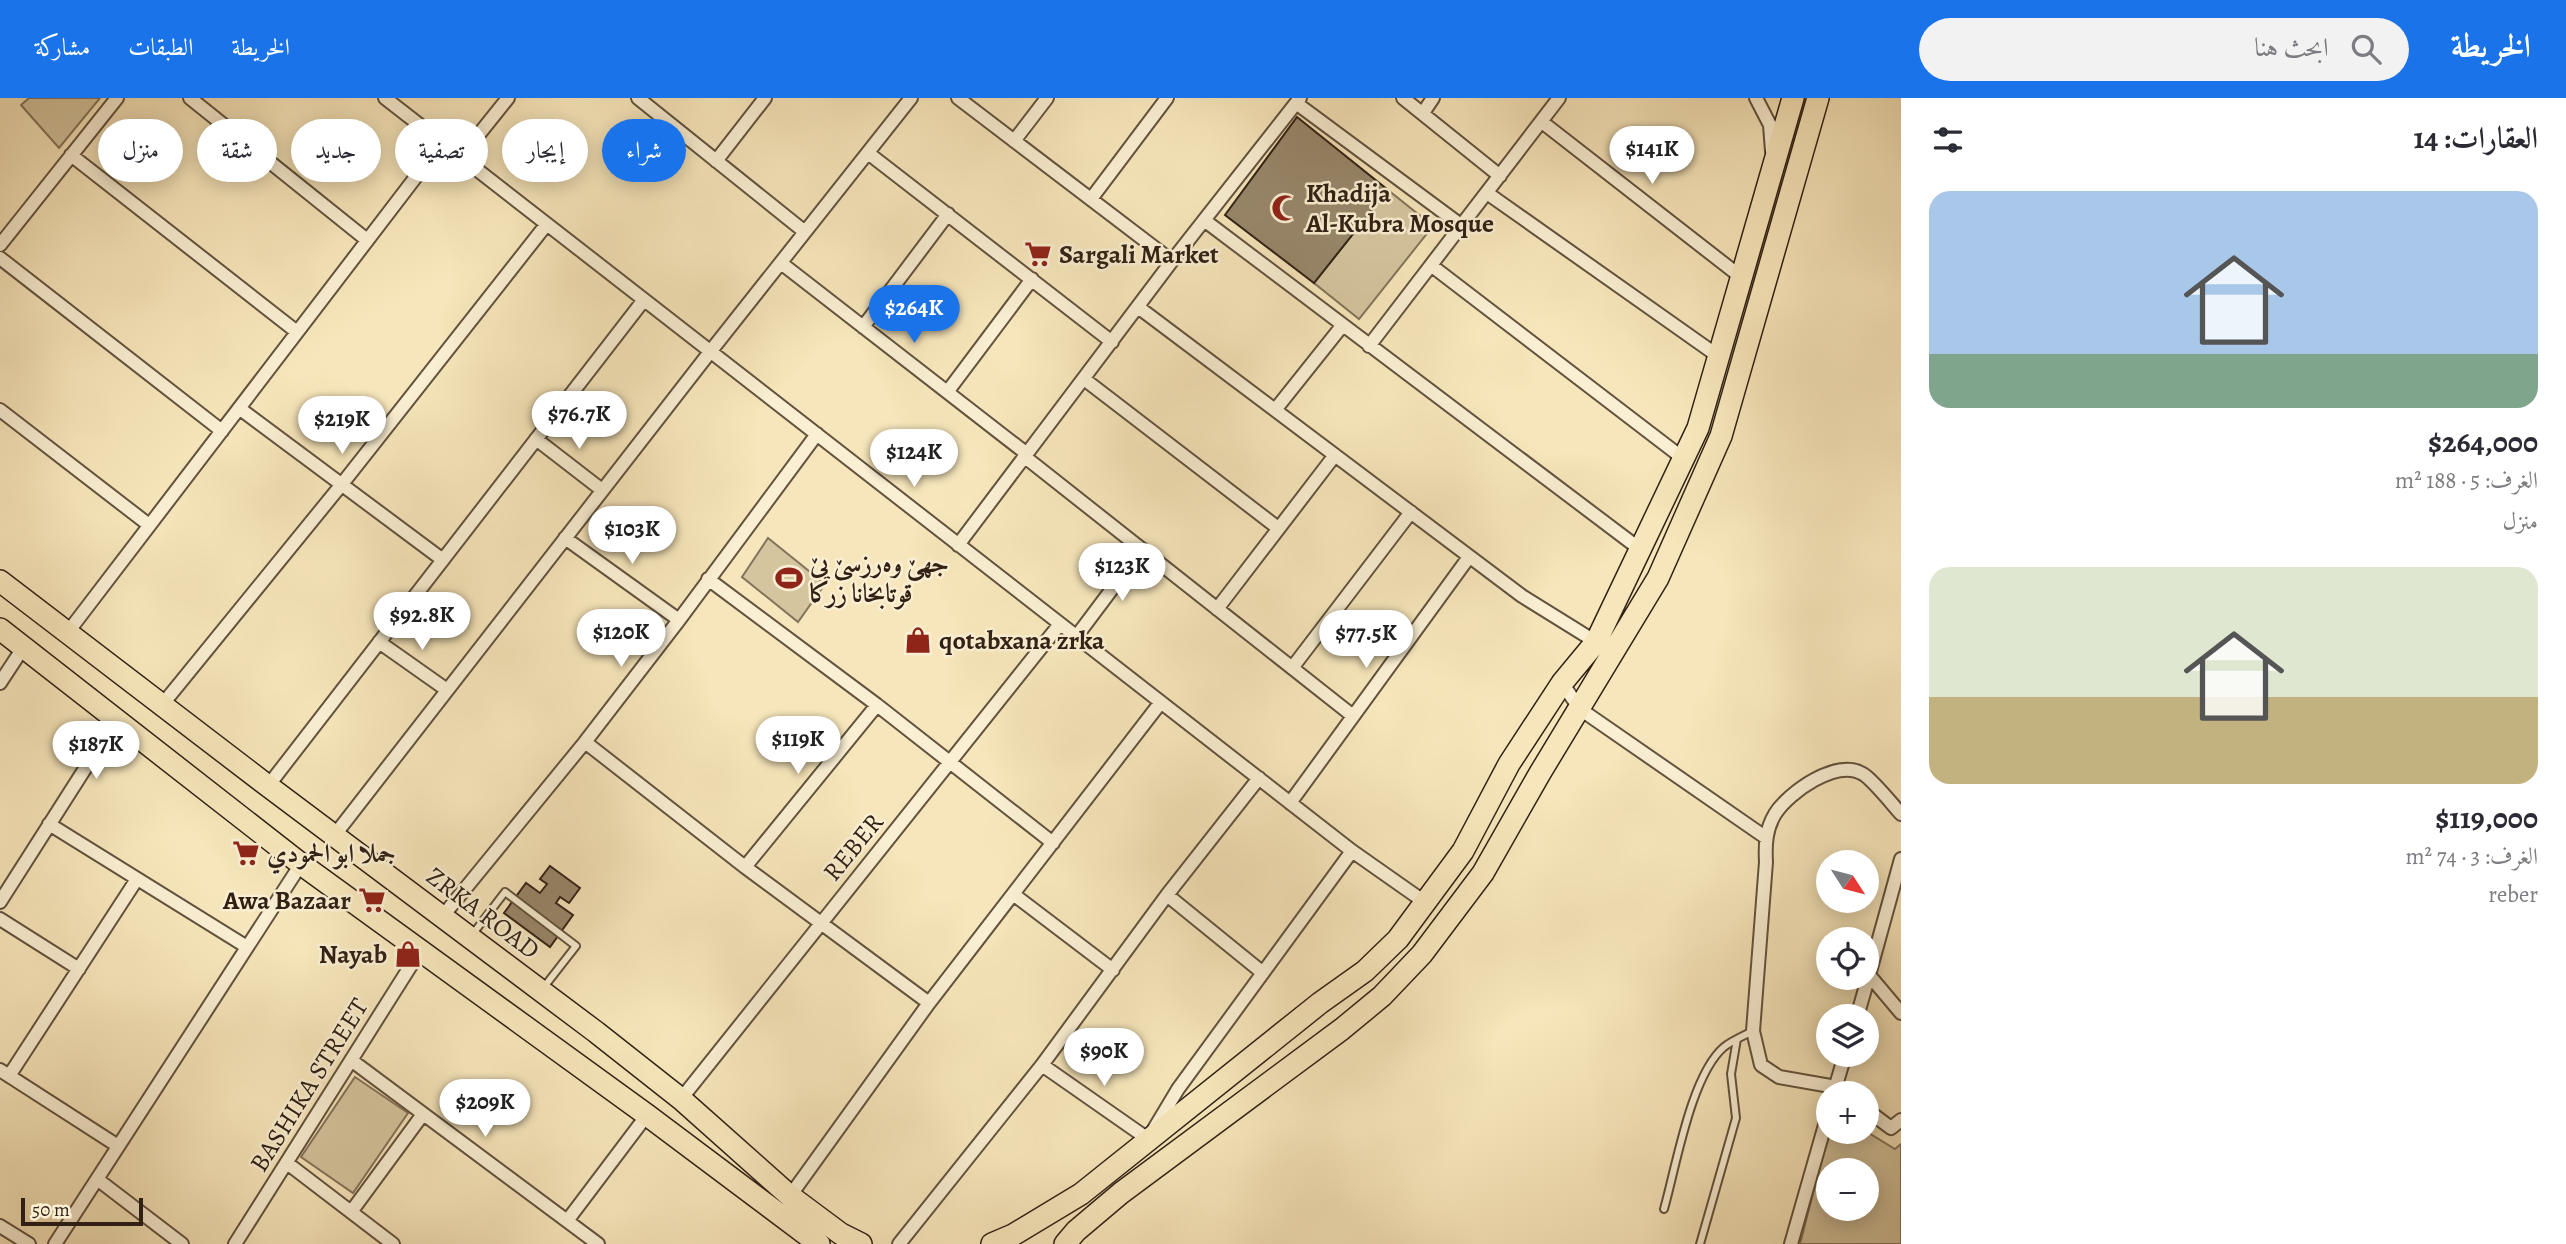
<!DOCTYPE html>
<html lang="ar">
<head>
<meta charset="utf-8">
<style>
  :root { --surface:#fff; --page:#f2f2f3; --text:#2b2b33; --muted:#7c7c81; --accent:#1a73e8 }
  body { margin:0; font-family:Alegreya,Amiri,serif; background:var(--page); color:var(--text); direction:rtl; height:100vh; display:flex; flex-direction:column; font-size:26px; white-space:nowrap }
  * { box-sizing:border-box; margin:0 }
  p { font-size:23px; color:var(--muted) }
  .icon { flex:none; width:38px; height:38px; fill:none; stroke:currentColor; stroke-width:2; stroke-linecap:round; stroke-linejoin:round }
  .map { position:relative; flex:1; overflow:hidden; direction:ltr }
  .panel { display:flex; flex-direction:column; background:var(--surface); width:665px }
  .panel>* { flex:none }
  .hud { position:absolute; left:21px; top:21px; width:665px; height:63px; direction:rtl; display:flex; gap:14px }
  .needle { width:46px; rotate:126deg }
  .buttons { position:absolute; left:1816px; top:752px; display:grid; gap:14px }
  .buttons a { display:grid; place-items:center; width:63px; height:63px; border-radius:50%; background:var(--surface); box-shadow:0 4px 18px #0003; font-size:35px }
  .scale { position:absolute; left:21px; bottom:18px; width:122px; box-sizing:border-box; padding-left:7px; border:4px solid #312115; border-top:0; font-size:19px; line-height:24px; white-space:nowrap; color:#312115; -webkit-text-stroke:5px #faefd3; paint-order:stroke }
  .price { position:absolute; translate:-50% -60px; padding:0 16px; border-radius:24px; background:#fff; color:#222; font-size:23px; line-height:46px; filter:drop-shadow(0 2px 4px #0008) }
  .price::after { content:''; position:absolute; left:50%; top:42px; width:21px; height:16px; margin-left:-10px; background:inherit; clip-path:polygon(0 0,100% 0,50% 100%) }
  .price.on { background:var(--accent); color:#fff }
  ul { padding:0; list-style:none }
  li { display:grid; align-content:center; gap:14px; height:371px; padding:0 28px }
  li span { display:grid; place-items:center; height:217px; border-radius:21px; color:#555 }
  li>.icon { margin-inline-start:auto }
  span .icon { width:126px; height:126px; fill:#fffc; stroke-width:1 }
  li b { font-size:30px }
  h2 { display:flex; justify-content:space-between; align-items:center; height:84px; padding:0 28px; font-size:30px }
  .chip { padding:0 24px; border-radius:32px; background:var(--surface); box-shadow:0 4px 18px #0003; font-size:24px; line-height:63px }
  .chip.on { background:var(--accent); color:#fff }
  header { display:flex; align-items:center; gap:42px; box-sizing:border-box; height:98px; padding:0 35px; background:var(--accent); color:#fff }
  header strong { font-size:33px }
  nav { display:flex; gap:38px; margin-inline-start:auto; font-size:24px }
  .search { width:490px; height:63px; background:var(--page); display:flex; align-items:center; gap:18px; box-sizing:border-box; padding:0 24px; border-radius:38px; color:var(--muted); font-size:26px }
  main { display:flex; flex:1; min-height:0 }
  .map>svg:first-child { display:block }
  .green { fill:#d5c59f; stroke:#83735a; stroke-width:2; fill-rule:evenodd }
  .building { fill:#98876b; stroke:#312115; stroke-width:2 }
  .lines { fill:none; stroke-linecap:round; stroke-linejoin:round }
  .service-casing { stroke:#62523e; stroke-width:10 }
  .minor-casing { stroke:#62523e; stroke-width:16 }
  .primary-casing { stroke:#312115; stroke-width:24 }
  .service { stroke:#faefd3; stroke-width:6 }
  .minor { stroke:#faefd3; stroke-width:12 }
  .primary { stroke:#f7e6bb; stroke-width:21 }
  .labels { text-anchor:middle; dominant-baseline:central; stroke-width:5; stroke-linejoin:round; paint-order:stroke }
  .poi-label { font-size:26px; font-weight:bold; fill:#312115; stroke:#faefd3; text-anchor:start }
  .street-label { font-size:26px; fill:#312115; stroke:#faefd3 }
</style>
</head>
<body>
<header>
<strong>الخريطة</strong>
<div class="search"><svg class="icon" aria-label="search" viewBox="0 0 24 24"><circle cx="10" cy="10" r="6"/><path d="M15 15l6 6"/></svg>ابحث هنا</div>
<nav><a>الخريطة</a><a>الطبقات</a><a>مشاركة</a></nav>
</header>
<main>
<section class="panel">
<h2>العقارات: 14<svg class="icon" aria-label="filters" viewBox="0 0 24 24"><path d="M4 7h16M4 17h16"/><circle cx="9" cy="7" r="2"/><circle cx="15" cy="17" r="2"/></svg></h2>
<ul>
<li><span style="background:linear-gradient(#a9c7e8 75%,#7fa58c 0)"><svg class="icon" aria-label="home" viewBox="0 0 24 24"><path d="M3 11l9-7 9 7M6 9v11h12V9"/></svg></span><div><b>$264,000</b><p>الغرف: 5 · 188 m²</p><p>منزل</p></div></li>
<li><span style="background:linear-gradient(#dfe7d0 60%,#c2b280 0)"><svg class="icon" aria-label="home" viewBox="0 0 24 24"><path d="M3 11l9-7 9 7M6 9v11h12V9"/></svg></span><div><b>$119,000</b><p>الغرف: 3 · 74 m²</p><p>reber</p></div></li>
</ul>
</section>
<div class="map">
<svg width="1901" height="1146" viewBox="0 0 1901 1146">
  <rect width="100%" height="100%" fill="#f7e6bb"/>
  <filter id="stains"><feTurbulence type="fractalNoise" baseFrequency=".00286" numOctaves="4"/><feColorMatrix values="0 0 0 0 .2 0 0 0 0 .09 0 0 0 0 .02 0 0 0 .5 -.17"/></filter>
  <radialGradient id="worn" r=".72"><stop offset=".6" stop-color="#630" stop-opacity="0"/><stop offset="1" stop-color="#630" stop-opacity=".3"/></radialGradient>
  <path class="green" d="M29,0H100L59,50L21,7Z
    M1388,92L1433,128L1359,221L1314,185Z
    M768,440L825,486L798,524L742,479Z
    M355,979L408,1015L353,1095L301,1059Z
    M1829,1033L1867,1034L1895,1051L1901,1046V1146H1800ZM1829,1073H1867V1111H1829Z"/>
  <path class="building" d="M1297,19L1388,92L1314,185L1225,117Z
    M550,768L580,790L569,805L560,799L556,805L573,817L550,849L504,815L526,785L540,795L547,786L540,781Z"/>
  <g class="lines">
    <defs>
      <path id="service" d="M472,837L505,794L576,848L544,889
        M1664,1111C1676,1069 1691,977 1724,949C1733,942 1743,938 1753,933
        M1700,1146L1736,1020L1731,976L1737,941"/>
      <path id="minor" d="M190,0L367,142
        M385,0L1352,753L1426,805
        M638,0L805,134
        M958,0L1172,163
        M1403,0L1500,78
        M1756,0L1770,27L1772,53
        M1296,5L1462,128
        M1423,15L1433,0
        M1542,24L1741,179
        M1014,43L1047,0
        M868,55L1112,244
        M71,57L297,234
        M460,60L508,0
        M716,63L765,0
        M1487,95L1718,258
        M1091,101L1167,0
        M1204,122L1641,452
        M0,147L117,0
        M0,160L222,333
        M781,165L1027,356
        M1432,168L1684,361
        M1138,209L1522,498L1596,544
        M863,229L948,116
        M1369,248L1559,0
        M1084,281L1278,430
        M948,293L1032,181
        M239,310L443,462
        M0,312L149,427
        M1275,312L1342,228
        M536,341L602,392
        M1025,359L1353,618
        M565,440L679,522
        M958,447L1172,163L1300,0
        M708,481L877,607L1053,745
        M1217,511L1335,357
        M68,534L441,46
        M1076,539L1142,451
        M379,544L447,592
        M1292,570L1411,414
        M0,585L23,550
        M1562,585L1580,611L1765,739
        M162,607L342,386L546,127
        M585,644L745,769L929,905
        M268,688L643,203
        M1290,705L1469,459
        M49,726L247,849
        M334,738L710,254L911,0
        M745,769L877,607
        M1013,796L1113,872
        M1167,797L1263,875
        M0,804L116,622
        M442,819L585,644L679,522L817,336
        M0,821L79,871
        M1869,877L1901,761
        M1857,919L1869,877L1901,915
        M351,962L598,1146
        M1042,967L1148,1041L1178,991L1352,753
        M0,972L118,1048
        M9,978L137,781
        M1834,994L1845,957
        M1845,996L1836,989L1779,979L1761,967L1753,933L1766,764C1765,746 1766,731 1775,716C1789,694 1837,660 1863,676C1873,682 1892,706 1901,716
        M681,1001L1060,526
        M1867,1012L1891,1030L1901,1022
        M287,1065L393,1146
        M97,1081L182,1146
        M790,1098L929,905L1161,604
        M351,1114L423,1016
        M567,1123L647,1017
        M0,1128L29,1146
        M55,1146L301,766
        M235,1146L420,853
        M899,1146L1042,967L1167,797L1259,680
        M1791,1146L1829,1013"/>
      <path id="primary" d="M0,483L268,688L596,934L681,1001L790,1098L841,1136L861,1146
        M0,531L301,766L647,1017L819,1146
        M992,1146L1013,1137L1081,1096L1320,905L1365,873L1398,841L1463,753L1509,666L1562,585L1596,544L1698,330L1793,0
        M1065,1146L1076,1133L1121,1095L1342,931L1382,898L1422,856L1483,775L1540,675L1658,480L1721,338L1818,0"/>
    </defs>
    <use href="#service" class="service-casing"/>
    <use href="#minor" class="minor-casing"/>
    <use href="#primary" class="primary-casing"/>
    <use href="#service" class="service"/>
    <use href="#minor" class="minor"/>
    <use href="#primary" class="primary"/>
  </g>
  <defs>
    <symbol id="mosque-bare" viewBox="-9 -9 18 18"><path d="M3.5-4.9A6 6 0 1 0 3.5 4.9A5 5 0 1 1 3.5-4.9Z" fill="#8f2418" stroke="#faefd3" stroke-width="2.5" paint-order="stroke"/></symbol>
    <symbol id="supermarket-bare" viewBox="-9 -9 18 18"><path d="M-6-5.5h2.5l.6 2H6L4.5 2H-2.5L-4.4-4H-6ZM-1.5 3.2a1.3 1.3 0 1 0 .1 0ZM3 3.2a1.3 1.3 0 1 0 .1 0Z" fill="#8f2418" stroke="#faefd3" stroke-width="2.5" paint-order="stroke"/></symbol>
    <symbol id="stadium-bare" viewBox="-9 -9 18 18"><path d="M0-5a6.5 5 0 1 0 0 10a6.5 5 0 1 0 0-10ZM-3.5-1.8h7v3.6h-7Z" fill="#8f2418" stroke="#faefd3" stroke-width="2.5" paint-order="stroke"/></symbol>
    <symbol id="shop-bare" viewBox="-9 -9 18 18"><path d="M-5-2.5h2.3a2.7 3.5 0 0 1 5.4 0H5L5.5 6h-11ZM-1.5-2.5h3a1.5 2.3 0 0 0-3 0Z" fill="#8f2418" stroke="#faefd3" stroke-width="2.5" paint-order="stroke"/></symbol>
  </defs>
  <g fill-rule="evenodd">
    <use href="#mosque-bare" x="1266" y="91" width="38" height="38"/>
    <use href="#supermarket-bare" x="1019" y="137" width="38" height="38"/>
    <use href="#stadium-bare" x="770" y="461" width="38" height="38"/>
    <use href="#shop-bare" x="899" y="523" width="38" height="38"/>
    <use href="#supermarket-bare" x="227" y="736" width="38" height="38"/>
    <use href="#supermarket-bare" x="353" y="783" width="38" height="38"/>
    <use href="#shop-bare" x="389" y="837" width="38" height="38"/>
  </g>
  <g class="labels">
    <g class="poi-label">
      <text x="1306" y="95">Khadija<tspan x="1306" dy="30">Al-Kubra Mosque</tspan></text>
      <text x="1059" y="156">Sargali Market</text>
      <text x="810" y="465">جھێ وەرزسێ یێ<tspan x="810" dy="30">قوتابخانا زرکا</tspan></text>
      <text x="939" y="542">qotabxana zrka</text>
      <text x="267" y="755">جملا ابو الحمودي</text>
      <text x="351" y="802" text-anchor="end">Awa Bazaar</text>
      <text x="387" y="856" text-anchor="end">Nayab</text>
    </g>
    <g class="street-label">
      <text transform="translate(853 749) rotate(-51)">REBER</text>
      <text transform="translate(483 815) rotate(37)">ZRKA ROAD</text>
      <text transform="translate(309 987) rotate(-58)">BASHIKA STREET</text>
    </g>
  </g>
  <rect width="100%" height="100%" filter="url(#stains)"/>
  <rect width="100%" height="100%" fill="url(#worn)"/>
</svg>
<div class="buttons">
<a><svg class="needle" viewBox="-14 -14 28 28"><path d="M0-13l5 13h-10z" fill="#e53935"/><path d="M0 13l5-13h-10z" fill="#7c7c81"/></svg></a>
<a><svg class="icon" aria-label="locate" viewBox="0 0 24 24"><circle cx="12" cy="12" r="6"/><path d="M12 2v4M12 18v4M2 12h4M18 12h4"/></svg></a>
<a><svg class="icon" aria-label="layers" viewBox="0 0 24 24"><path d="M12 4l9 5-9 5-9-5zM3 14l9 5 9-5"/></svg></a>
<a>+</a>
<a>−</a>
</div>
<div class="scale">50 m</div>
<b class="price" style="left:1652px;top:88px">$141K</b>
<b class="price on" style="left:914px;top:247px">$264K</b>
<b class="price" style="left:579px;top:353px">$76.7K</b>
<b class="price" style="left:342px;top:358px">$219K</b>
<b class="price" style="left:914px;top:391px">$124K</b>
<b class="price" style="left:632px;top:468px">$103K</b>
<b class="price" style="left:1122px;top:505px">$123K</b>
<b class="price" style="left:422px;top:554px">$92.8K</b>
<b class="price" style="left:621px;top:571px">$120K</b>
<b class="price" style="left:1366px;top:572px">$77.5K</b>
<b class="price" style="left:798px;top:678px">$119K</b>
<b class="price" style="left:96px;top:683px">$187K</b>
<b class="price" style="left:1104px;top:990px">$90K</b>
<b class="price" style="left:485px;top:1041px">$209K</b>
<div class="hud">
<a class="chip on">شراء</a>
<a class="chip">إيجار</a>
<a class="chip">تصفية</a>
<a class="chip">جديد</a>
<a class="chip">شقة</a>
<a class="chip">منزل</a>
</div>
</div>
</main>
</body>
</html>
